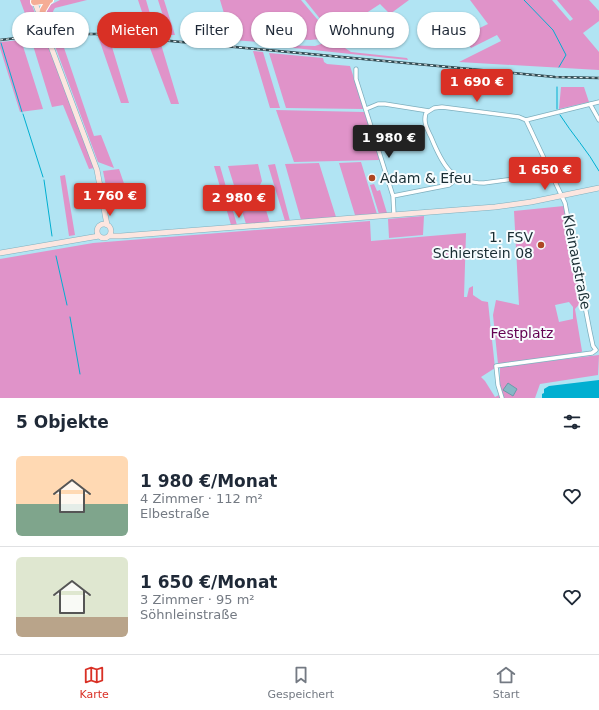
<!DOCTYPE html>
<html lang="de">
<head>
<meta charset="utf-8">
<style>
  :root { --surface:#fff; --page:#f6f6f7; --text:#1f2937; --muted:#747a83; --line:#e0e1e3; --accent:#d93025 }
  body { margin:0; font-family:"DejaVu Sans",sans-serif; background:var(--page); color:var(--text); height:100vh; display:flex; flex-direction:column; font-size:15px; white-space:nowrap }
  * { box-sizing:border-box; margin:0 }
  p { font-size:13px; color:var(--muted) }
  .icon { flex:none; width:22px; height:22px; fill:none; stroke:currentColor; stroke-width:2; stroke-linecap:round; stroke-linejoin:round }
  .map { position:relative; height:398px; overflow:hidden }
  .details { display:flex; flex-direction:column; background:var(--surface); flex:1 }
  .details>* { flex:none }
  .hud { position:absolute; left:12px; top:12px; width:575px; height:36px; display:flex; gap:8px }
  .price { position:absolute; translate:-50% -34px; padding:0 9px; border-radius:4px; background:var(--accent); color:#fff; font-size:13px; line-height:26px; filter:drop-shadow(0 1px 2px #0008) }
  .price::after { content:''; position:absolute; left:50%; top:24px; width:12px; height:9px; margin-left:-6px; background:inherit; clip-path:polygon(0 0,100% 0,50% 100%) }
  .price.active { background:#222; color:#fff }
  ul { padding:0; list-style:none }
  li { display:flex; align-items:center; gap:12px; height:100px; padding:0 16px }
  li+li { border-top:1px solid var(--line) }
  li span { display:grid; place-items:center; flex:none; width:112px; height:80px; border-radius:6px; color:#555 }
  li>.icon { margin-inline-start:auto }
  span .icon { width:48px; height:48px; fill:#fffc; stroke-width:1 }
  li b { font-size:17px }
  h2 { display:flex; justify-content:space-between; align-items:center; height:48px; padding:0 16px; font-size:17px }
  .chip { padding:0 14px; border-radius:18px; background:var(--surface); box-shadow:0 1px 3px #0004; font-size:14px; line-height:36px }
  .chip.active { background:var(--accent); color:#fff }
  .menu { display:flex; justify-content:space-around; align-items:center; height:56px; border-top:1px solid var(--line); background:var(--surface); font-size:11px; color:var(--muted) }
  .menu a { display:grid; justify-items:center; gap:2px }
  .menu .active { color:var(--accent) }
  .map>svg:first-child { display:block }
  .green { fill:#e093c9; fill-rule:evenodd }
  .water { fill:#01afd1 }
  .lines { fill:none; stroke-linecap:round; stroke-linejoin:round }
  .stream { stroke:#01afd1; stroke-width:1 }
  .building { fill:#86b7c6; stroke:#6a9ba9 }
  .street-casing { stroke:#7eafbe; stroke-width:5 }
  .secondary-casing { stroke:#7eafbe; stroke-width:6 }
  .highway-casing { stroke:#fff; stroke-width:8 }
  .street { stroke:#fff; stroke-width:3.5 }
  .secondary { stroke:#fce6e0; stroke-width:5 }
  .highway { stroke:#f5ad96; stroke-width:6 }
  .rail-casing { stroke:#314a51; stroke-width:2.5 }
  .rail { stroke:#f7fcfe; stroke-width:1; stroke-dasharray:3; stroke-linecap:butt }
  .secondary-bridge-casing { stroke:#7eafbe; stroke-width:6; stroke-linecap:butt }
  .secondary-bridge { stroke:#fce6e0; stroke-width:5 }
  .poi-dot { fill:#ae4623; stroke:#f7fcfe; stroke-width:1.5 }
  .labels { text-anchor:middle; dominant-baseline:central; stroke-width:4; stroke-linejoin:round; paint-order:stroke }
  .poi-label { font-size:14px; fill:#192d33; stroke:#f7fcfe; text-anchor:start }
  .street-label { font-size:14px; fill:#192d33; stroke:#f7fcfe }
  .park-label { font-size:14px; fill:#640152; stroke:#f7fcfe }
</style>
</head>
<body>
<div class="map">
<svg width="599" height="398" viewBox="0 0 599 398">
  <rect width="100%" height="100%" fill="#b1e4f3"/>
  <path class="green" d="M20,0H30L41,29L31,30Z
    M60,0H87L55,8C50,14 55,21 53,27L49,28L46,12L50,5Z
    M138,0H146L156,34L149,33Z
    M158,0H164L175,35H169Z
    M220,0H301L328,32L321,39L310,40L282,38L273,43L232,40Z
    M305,0H409L390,14L380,4L333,35Z
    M470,0H552L570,21L573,19L557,0H589L599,11V21L583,33L599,52V70L459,62L501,41L497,35L471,48L463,36L488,24Z
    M60,36L94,136L101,135L114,168L98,162L52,38Z
    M98,36L109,37L129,103H121Z
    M41,38L47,39L94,168L89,169L63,105L52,107L31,39Z
    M21,40L43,109L20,112L0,48V42Z
    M147,40L160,41L179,104H171Z
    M333,40L351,52L407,58L408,60L275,46V45L315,46Z
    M253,51L263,52L280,108H270Z
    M269,53L323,58L324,62L327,64L350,66L364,109L286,108Z
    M561,87H584L589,102L559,109Z
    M276,110L364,112L365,113L380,158L379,160L294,162Z
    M361,162L377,214L355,215L339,163Z
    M319,163L336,217L301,220L285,164Z
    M258,164L262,181L259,187L270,223L246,224L228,166Z
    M275,164L290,221H285L268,165Z
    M214,166H220L237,225H231Z
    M119,169L128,195L109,201L103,171Z
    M65,175L75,235L69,236L60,176Z
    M374,184L377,191L380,190L387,213L379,214L370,185Z
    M564,206L582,301L575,309L582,351L581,353L498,364L493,315L496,300L519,305L514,211ZM569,302L573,307V319L559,322L555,305Z
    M424,216L423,235L389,238L388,219Z
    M370,221L371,241L466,233L464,297H467L469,288L473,286V295L482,301L488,302L495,368L481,377L485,381L495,397L499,395L500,398H0V259L93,243Z
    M599,355L598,375L540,384L535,398H504L500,388V367Z"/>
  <path class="water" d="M599,380V398H542V394L544,393V389L549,386Z"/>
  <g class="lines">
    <path class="stream" d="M524,0L553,30L566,55L559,67
      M1,43L22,112
      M557,109V87
      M23,114L43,177
      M560,115C572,134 588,151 599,171
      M44,180L52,236
      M56,256L67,305
      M70,317L80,374"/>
  </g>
  <path class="building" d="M508,383L517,389L513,396L503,390Z"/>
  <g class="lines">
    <defs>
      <path id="street" d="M356,69V79L393,196L394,215
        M590,104L599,120
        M366,109L378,104H385L429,111
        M526,120L565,203L590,332L593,346L596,350
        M552,174L484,183C451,183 442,164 431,137C427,129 423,122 426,113L434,108L442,107L519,117L526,120L599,102
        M393,196L449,185L458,178
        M502,398L498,385L496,366L592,353L596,350"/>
      <path id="secondary" d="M34,0L44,27
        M47,36L97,170L107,225
        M97 231a7 7 0 1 1 14 0a7 7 0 1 1-14 0Z
        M109,236H121L495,207L531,202L599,188
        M0,253L99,236"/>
      <path id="highway" d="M34,2L50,0
        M41,20L43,10L49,0"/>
    </defs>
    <use href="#street" class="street-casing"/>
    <use href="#secondary" class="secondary-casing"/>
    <use href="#highway" class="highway-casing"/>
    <use href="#street" class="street"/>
    <use href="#secondary" class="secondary"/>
    <use href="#highway" class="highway"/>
    <defs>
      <path id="rail" d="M0,40L50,34H96L555,77L599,78"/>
    </defs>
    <use href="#rail" class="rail-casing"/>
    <use href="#rail" class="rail"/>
    <defs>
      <path id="secondary-bridge" d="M44,27L47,36"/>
    </defs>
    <use href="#secondary-bridge" class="secondary-bridge-casing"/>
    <use href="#secondary-bridge" class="secondary-bridge"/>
  </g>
  <g class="poi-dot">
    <circle cx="372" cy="178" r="4"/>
    <circle cx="541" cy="245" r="4"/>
  </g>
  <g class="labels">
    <g class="poi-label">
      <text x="380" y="178">Adam &amp; Efeu</text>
      <text x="533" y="237" text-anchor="end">1. FSV<tspan x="533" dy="16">Schierstein 08</tspan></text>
    </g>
    <g class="street-label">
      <text transform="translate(577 262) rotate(79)">Kleinaustraße</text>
    </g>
    <g class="park-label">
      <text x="522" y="333">Festplatz</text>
    </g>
  </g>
</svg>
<b class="price" style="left:477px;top:103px">1 690 €</b>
<b class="price active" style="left:389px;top:159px">1 980 €</b>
<b class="price" style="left:545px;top:191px">1 650 €</b>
<b class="price" style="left:110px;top:217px">1 760 €</b>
<b class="price" style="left:239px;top:219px">2 980 €</b>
<div class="hud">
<a class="chip">Kaufen</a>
<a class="chip active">Mieten</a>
<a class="chip">Filter</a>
<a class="chip">Neu</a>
<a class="chip">Wohnung</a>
<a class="chip">Haus</a>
</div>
</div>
<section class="details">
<h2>5 Objekte<svg class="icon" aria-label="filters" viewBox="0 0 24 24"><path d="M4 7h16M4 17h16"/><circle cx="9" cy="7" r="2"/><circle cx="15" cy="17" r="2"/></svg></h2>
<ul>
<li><span style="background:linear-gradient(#ffd9b3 60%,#7fa58c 0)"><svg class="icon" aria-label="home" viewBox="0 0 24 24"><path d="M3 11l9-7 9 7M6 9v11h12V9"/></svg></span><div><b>1 980 €/Monat</b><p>4 Zimmer · 112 m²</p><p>Elbestraße</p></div><svg class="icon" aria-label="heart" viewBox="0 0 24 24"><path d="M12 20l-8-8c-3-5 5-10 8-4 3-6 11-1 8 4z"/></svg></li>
<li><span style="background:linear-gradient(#dfe7d0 75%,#b9a48a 0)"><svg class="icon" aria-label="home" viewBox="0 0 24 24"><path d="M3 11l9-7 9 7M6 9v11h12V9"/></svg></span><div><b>1 650 €/Monat</b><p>3 Zimmer · 95 m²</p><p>Söhnleinstraße</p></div><svg class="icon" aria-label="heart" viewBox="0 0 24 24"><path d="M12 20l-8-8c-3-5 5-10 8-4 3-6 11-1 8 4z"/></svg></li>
</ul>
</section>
<nav class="menu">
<a class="active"><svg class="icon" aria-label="map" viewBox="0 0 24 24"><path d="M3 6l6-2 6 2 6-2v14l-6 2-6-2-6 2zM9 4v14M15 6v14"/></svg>Karte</a>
<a><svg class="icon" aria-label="saved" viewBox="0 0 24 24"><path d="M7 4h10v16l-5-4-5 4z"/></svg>Gespeichert</a>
<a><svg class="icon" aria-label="home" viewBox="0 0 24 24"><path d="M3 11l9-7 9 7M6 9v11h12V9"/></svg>Start</a>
</nav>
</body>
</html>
